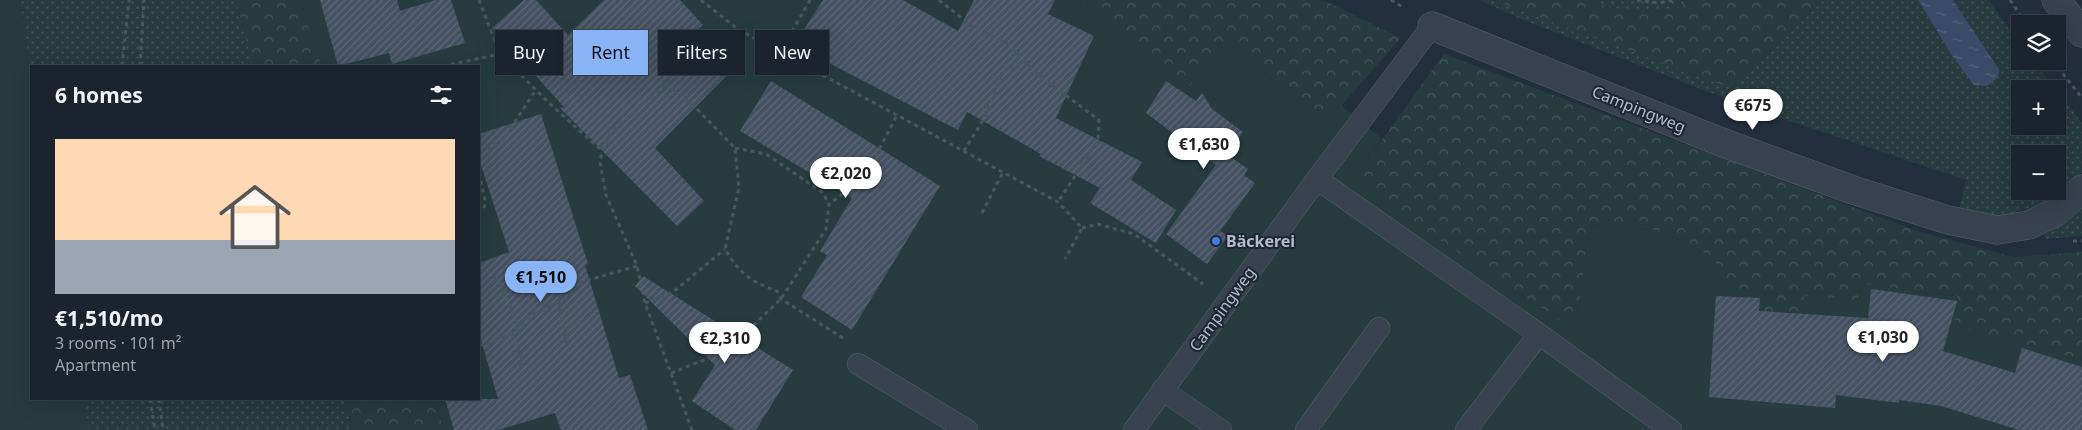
<!DOCTYPE html>
<html lang="en">
<head>
<meta charset="utf-8">
<style>
  :root { --surface:#1b232e; --page:#242b36; --text:#f1f3f6; --muted:#a0a4aa; --line:#39404a; --accent:#8ab4f8 }
  body { margin:0; font-family:"Noto Sans",sans-serif; background:var(--page); color:var(--text); height:100vh; display:flex; flex-direction:column; font-size:19px; white-space:nowrap }
  * { box-sizing:border-box; margin:0 }
  p { font-size:16px; color:var(--muted) }
  .icon { flex:none; width:28px; height:28px; fill:none; stroke:currentColor; stroke-width:2; stroke-linecap:round; stroke-linejoin:round }
  .map { position:relative; flex:1; overflow:hidden }
  .side { position:absolute; left:30px; top:65px; width:450px; height:335px; display:flex; flex-direction:column; background:var(--surface); border-radius:0px; box-shadow:0 5px 20px #0002,0 0 0 1px var(--line) }
  .side>* { flex:none }
  .top-card { position:absolute; left:495px; top:30px; width:475px; height:45px; display:flex; gap:10px }
  .fabs { position:absolute; left:2011px; top:15px; display:grid; gap:10px }
  .fabs a { display:grid; place-items:center; width:55px; height:55px; border-radius:0px; background:var(--surface); box-shadow:0 5px 20px #0002,0 0 0 1px var(--line); font-size:25px }
  .price { position:absolute; translate:-50% -42px; padding:0 11px; border-radius:18px; background:#fff; color:#222; font-size:16px; line-height:32px; filter:drop-shadow(0 1px 2px #0008) }
  .price::after { content:''; position:absolute; left:50%; top:30px; width:15px; height:11px; margin-left:-8px; background:inherit; clip-path:polygon(0 0,100% 0,50% 100%) }
  .price.on { background:var(--accent); color:#111 }
  ul { padding:0; list-style:none }
  li { display:grid; align-content:center; gap:10px; height:265px; padding:0 25px }
  li+li { border-top:1px solid var(--line) }
  li span { display:grid; place-items:center; height:155px; border-radius:0px; color:#555 }
  li>.icon { margin-inline-start:auto }
  span .icon { width:90px; height:90px; fill:#fffc; stroke-width:1 }
  li b { font-size:21px }
  h2 { display:flex; justify-content:space-between; align-items:center; height:60px; padding:0 25px; font-size:21px }
  .tag { padding:0 18px; border-radius:0px; background:var(--surface); box-shadow:0 5px 20px #0002,0 0 0 1px var(--line); font-size:18px; line-height:45px }
  .tag.on { background:var(--accent); color:#111 }
  .map>svg:first-child { display:block }
  .grass { fill:url(#grass-dots); fill-rule:evenodd }
  .forest { fill:url(#forest-crowns) }
  .park { fill:#263c3f }
  .water { fill:url(#water-ripples) }
  .building { fill:url(#building-hatch) }
  .lines { fill:none; stroke-linecap:round; stroke-linejoin:round }
  .lane-casing { stroke:#565f6c; stroke-width:22 }
  .street-casing { stroke:#565f6c; stroke-width:29 }
  .path { stroke:#44595c; stroke-width:3; stroke-dasharray:4 4; stroke-linecap:butt }
  .lane { stroke:#38414e; stroke-width:21 }
  .street { stroke:#38414e; stroke-width:28 }
  .shop-dot { fill:#3f7fe0; stroke:#1d2633; stroke-width:2 }
  .labels { text-anchor:middle; dominant-baseline:central; stroke-width:4; stroke-linejoin:round; paint-order:stroke }
  .street-label { font-size:16px; fill:#b4bcc9; stroke:#1d2633 }
  .poi-label { font-size:16px; font-weight:bold; fill:#b4bcc9; stroke:#1d2633; text-anchor:start }
</style>
</head>
<body>
<div class="map">
<svg width="2082" height="430" viewBox="0 0 2082 430">
  <defs>
    <pattern id="grass-dots" width="8" height="8" patternUnits="userSpaceOnUse" patternTransform="scale(1.25)"><rect width="8" height="8" fill="#263c3f"/><path d="M2 2h.1M6 6h.1" fill="none" stroke="#435659" stroke-width="1.8" stroke-linecap="round"/></pattern>
    <pattern id="forest-crowns" width="20" height="18" patternUnits="userSpaceOnUse" patternTransform="scale(1.25)"><rect width="20" height="18" fill="#263c3f"/><path d="M2 6a3 3 0 1 1 6 0M12 15a3 3 0 1 1 6 0" fill="none" stroke="#435659"/></pattern>
    <pattern id="water-ripples" width="26" height="14" patternUnits="userSpaceOnUse" patternTransform="scale(1.25)"><rect width="26" height="14" fill="#394c67"/><path d="M2 4q2-2 4 0t4 0M15 11q2-2 4 0t4 0" fill="none" stroke="#53647b"/></pattern>
    <pattern id="building-hatch" width="6" height="6" patternUnits="userSpaceOnUse" patternTransform="scale(1.25)"><rect width="6" height="6" fill="#455162"/><path d="M-1 1l2-2M0 6l6-6M5 7l2-2" fill="none" stroke="#5d6877"/></pattern>
  </defs>
  <rect width="100%" height="100%" fill="#242f3e"/>
  <path class="grass" d="M0,0H236L253,66H31V399H344L353,430H0Z
    M1479,0H1492L1731,88L1822,0H1918L1953,57L1974,85L1999,68L1953,0H1989L2020,45V61H2033L2055,89H2020V126H2058V92L2082,123V172C2058,198 2022,217 1985,215C1977,214 1967,211 1959,209L1966,180L1742,105L1521,19ZM2020,154H2058V191H2020Z
    M1595,0H1691C1663,20 1622,13 1592,1Z
    M2082,209V236L2045,239L2044,235L2064,224Z"/>
  <path class="forest" d="M236,0H300L322,66H253Z
    M1078,0H1323L1401,38L1332,116L1303,104L1224,41L1189,87Z
    M1492,0H1595L1593,1C1622,13 1664,19 1691,0H1822L1731,88Z
    M1444,54L1917,231L2014,257L2082,252V360L1954,326L1957,296L1860,284L1859,300L1801,341L1762,338L1766,290L1723,289L1714,258L1662,231L1590,225L1579,306L1568,326L1363,191V166Z
    M344,399H434L444,430H353Z"/>
  <path class="park" d="M0,0H20L31,73V399H83L88,430H0Z
    M300,0H1078L1189,87L1224,41L1303,104L1332,116L1341,105L1382,139L1363,166L1364,190L1568,326L1579,306L1589,225L1662,231L1714,258L1723,288L1766,290L1762,338L1801,341L1804,296L1859,300L1860,284L1957,296L1955,326L2082,360V430H444L434,399H479V66H322Z"/>
  <path class="water" d="M1918,0H1953L1999,69C2000,77 1994,81 1987,86L1974,85L1953,57Z"/>
  <path class="building" d="M320,0H397L400,11L435,0H451L465,43L392,64L389,53L338,66Z
    M524,0H536L568,35L604,0H680L703,25L697,30L740,62L655,148L704,201L677,226L560,108L564,107L492,28Z
    M823,0H903L958,31L974,0H1055L1048,14L1094,36L1056,118L1142,162L1131,180L1176,210L1156,243L1090,203L1100,188L1039,156L1041,154L967,112L958,130L794,45Z
    M771,81L940,186L852,330L801,297L827,255L820,251L852,198L740,131Z
    M1166,81L1196,101L1202,93L1212,109L1243,132L1227,154L1248,169L1244,175L1255,183L1220,231L1228,236L1207,264L1166,234L1216,165L1146,113Z
    M541,114L588,264L585,265L619,378L630,375L648,430H561L555,413L498,430H454L445,399H498L479,333V263L509,252L479,159V134Z
    M643,276L793,370L756,430H735L692,401L715,365L635,286Z
    M1871,289L1957,301L1943,351L2015,373L2022,348L2082,367V430H2019L1941,406L1899,400V403L1836,395L1835,408L1709,397L1716,296L1760,298L1759,311L1868,318Z"/>
  <g class="lines">
    <defs>
      <path id="lane" d="M1317,179L1539,334L1671,430
        M858,364L967,430
        M1162,390L1221,430
        M1134,430L1317,179L1432,26
        M1306,430L1379,328
        M1466,430L1539,334"/>
      <path id="street" d="M2056,0L2082,33
        M1432,26L1721,142L1853,190L1948,220L1997,230L2029,225L2056,212L2082,189"/>
    </defs>
    <use href="#lane" class="lane-casing"/>
    <use href="#street" class="street-casing"/>
    <path class="path" d="M479,0L500,54L549,103L602,151
      M701,0L739,30
      M939,0L973,27L1008,44L1036,73L1099,120L1098,141L1058,202
      M1391,0L1404,8
      M1637,0L1658,3L1675,0
      M2010,0L2026,24
      M780,52L810,0
      M2053,61L2082,98
      M122,66L129,0
      M140,66L144,0
      M443,66L500,54
      M666,84L698,110L735,148L739,188L725,249C739,273 751,282 777,291L781,299L843,338
      M735,148L766,154L822,192L829,204
      M964,151L986,115L1002,73L1024,61
      M479,152L502,141L536,90
      M479,173L485,200L484,209
      M982,213L1003,172
      M1082,228L1098,224L1134,234L1203,284
      M2073,241H2082
      M550,276L574,289
      M494,277L500,283L519,327
      M559,301L566,343
      M645,303L673,292L725,249
      M512,334L523,362L520,367
      M479,346L512,334L529,317L559,301L582,282L637,266
      M671,373L709,358L738,340L781,299L826,229L829,204L853,186L862,182L897,115
      M150,399L155,430
      M159,399L163,430
      M692,430L645,303L637,266L606,195L600,162L602,151L611,132L711,45L739,30L1058,202L1082,228L1065,259"/>
    <use href="#lane" class="lane"/>
    <use href="#street" class="street"/>
  </g>
  <circle class="shop-dot" cx="1216" cy="241" r="5"/>
  <g class="labels">
    <g class="street-label">
      <text transform="translate(1639 109) rotate(22)">Campingweg</text>
      <text transform="translate(1222 309) rotate(-54)">Campingweg</text>
    </g>
    <g class="poi-label">
      <text x="1226" y="241">Bäckerei</text>
    </g>
  </g>
</svg>
<div class="fabs">
<a><svg class="icon" aria-label="layers" viewBox="0 0 24 24"><path d="M12 4l9 5-9 5-9-5zM3 14l9 5 9-5"/></svg></a>
<a>+</a>
<a>−</a>
</div>
<b class="price" style="left:1753px;top:131px">€675</b>
<b class="price" style="left:1204px;top:170px">€1,630</b>
<b class="price" style="left:846px;top:199px">€2,020</b>
<b class="price on" style="left:541px;top:303px">€1,510</b>
<b class="price" style="left:1883px;top:363px">€1,030</b>
<b class="price" style="left:725px;top:364px">€2,310</b>
<div class="top-card">
<a class="tag">Buy</a>
<a class="tag on">Rent</a>
<a class="tag">Filters</a>
<a class="tag">New</a>
</div>
<section class="side">
<h2>6 homes<svg class="icon" aria-label="filters" viewBox="0 0 24 24"><path d="M4 7h16M4 17h16"/><circle cx="9" cy="7" r="2"/><circle cx="15" cy="17" r="2"/></svg></h2>
<ul>
<li><span style="background:linear-gradient(#ffd9b3 65%,#9aa5b1 0)"><svg class="icon" aria-label="home" viewBox="0 0 24 24"><path d="M3 11l9-7 9 7M6 9v11h12V9"/></svg></span><div><b>€1,510/mo</b><p>3 rooms · 101 m²</p><p>Apartment</p></div></li>
</ul>
</section>
</div>
</body>
</html>
